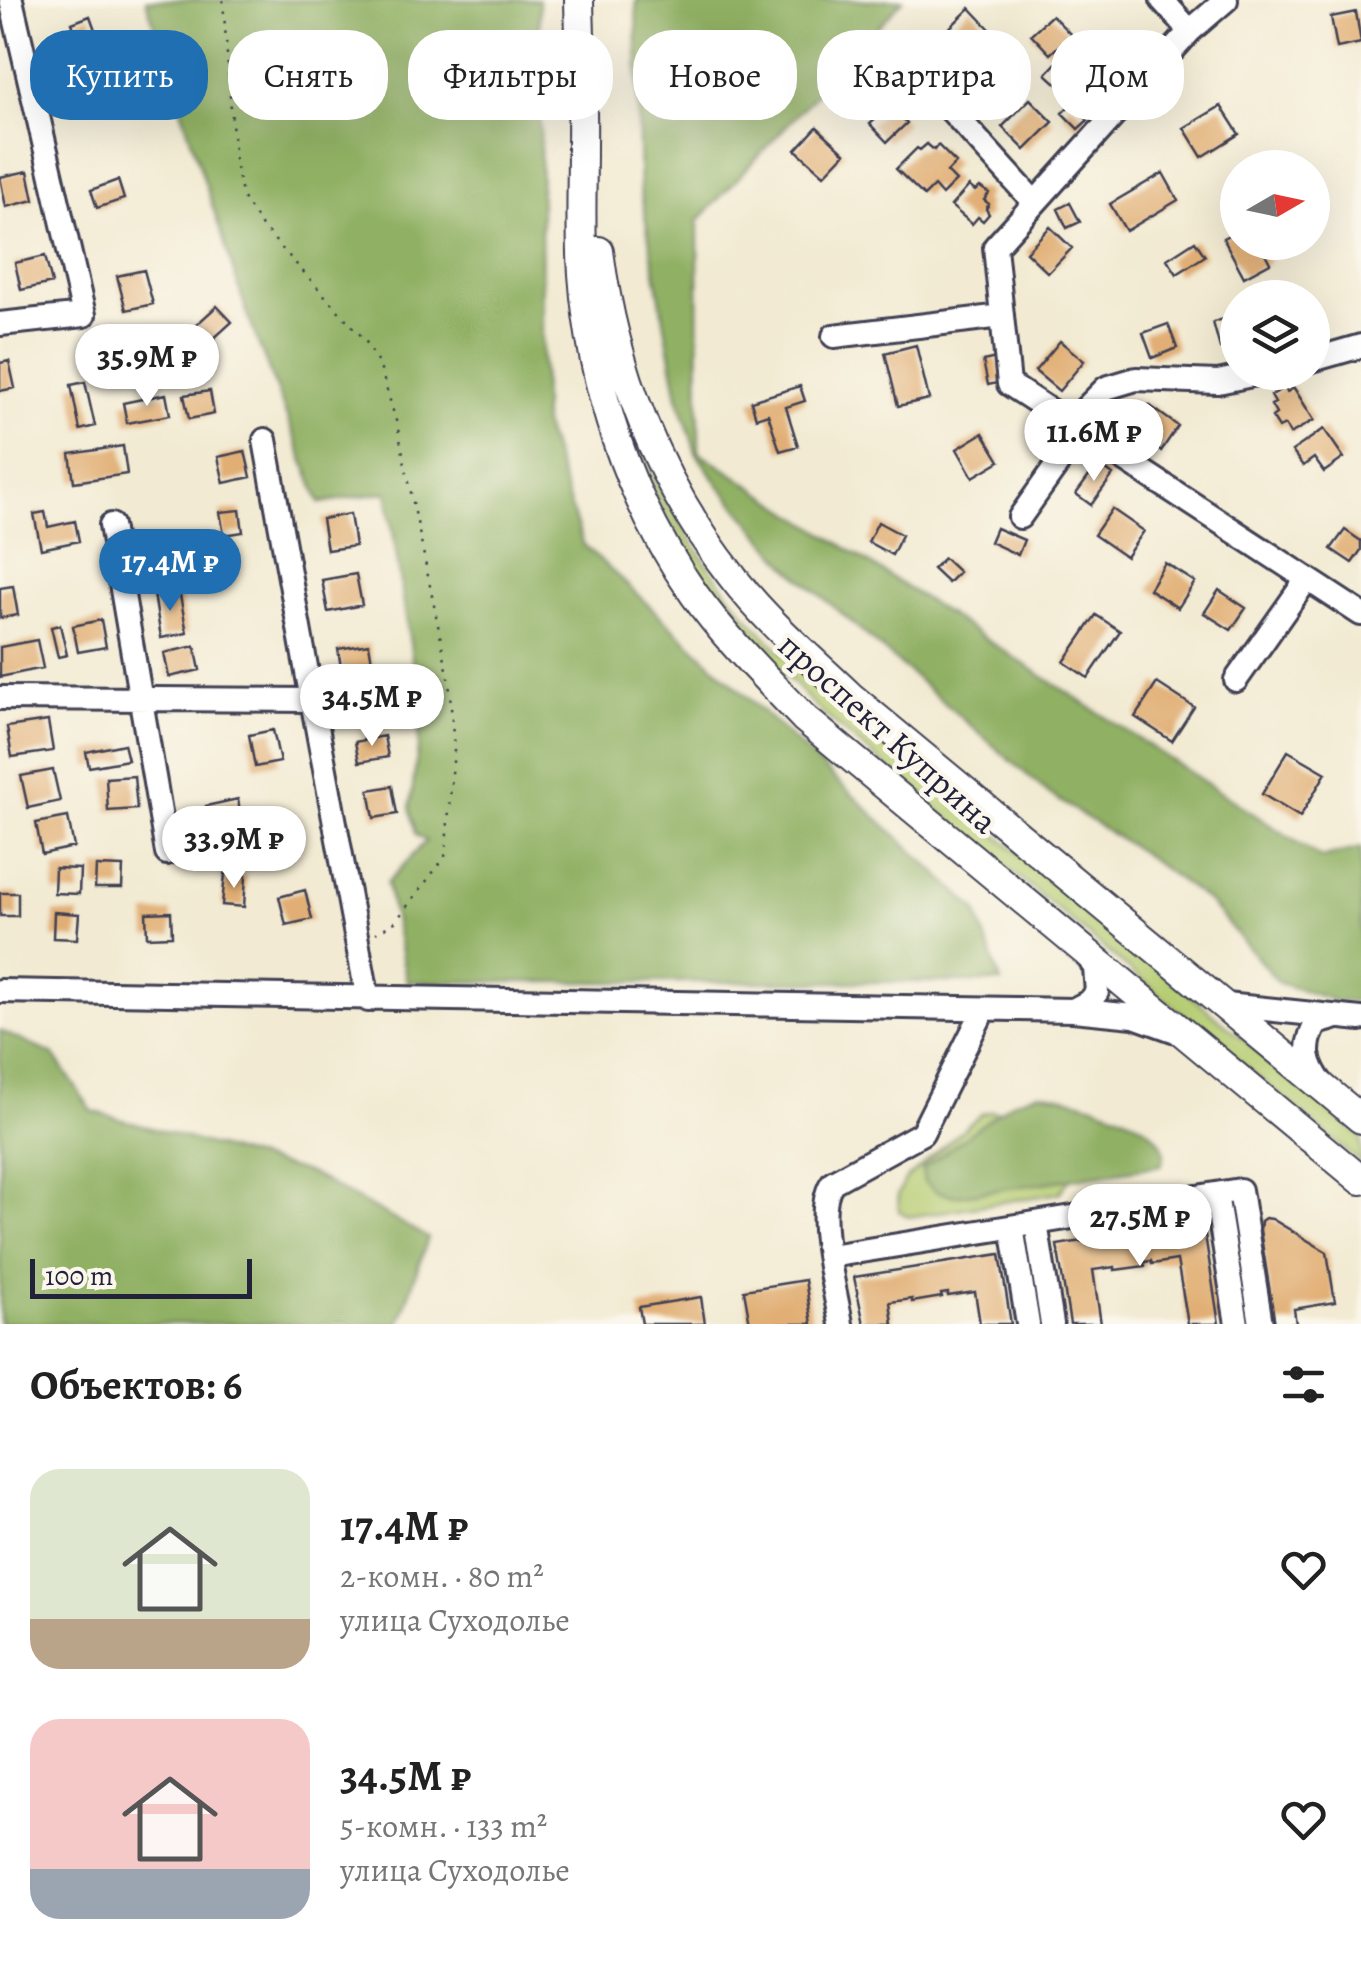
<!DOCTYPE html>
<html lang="ru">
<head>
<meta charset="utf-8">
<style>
  :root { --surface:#fff; --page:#f2f2f2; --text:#222; --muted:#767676; --accent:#1f6fb2 }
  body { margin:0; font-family:Alegreya,serif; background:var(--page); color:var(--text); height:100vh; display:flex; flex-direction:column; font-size:38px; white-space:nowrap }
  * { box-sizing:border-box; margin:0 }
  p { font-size:32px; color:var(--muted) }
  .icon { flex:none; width:55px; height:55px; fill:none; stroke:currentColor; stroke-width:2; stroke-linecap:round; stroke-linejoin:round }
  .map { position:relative; height:1324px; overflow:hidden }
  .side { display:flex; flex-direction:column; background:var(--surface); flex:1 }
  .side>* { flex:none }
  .guide { position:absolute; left:30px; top:30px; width:1302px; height:90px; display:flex; gap:20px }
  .needle { width:65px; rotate:81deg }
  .buttons { position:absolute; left:1220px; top:150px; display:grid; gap:20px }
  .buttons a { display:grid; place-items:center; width:110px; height:110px; border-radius:50%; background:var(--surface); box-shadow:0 10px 40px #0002; font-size:50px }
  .scale { position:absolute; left:30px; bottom:25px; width:222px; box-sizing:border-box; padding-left:10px; border:5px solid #22223b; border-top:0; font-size:28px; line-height:35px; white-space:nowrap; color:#22223b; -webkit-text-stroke:8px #fbf7ec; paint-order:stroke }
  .price { position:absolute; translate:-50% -85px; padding:0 22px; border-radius:35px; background:#fff; color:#222; font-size:32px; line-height:65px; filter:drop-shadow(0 2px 5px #0008) }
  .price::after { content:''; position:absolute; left:50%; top:60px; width:30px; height:22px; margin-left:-15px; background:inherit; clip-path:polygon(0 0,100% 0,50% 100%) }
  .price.on { background:var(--accent); color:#fff }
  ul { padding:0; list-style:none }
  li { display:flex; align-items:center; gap:30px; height:250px; padding:0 30px }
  li span { display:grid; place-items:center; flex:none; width:280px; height:200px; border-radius:30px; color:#555 }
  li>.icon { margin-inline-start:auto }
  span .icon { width:120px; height:120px; fill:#fffc; stroke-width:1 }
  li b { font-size:42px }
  h2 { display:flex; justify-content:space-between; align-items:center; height:120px; padding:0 30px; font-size:42px }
  .tag { padding:0 35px; border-radius:40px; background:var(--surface); box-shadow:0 10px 40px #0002; font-size:35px; line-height:90px }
  .tag.on { background:var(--accent); color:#fff }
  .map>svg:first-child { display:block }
  .green { fill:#b5cc71; stroke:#6c7756; stroke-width:2.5 }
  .forest { fill:#90b063; stroke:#59694f; stroke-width:2.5 }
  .building { fill:#e1af75 }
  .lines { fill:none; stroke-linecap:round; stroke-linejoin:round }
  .minor-casing { stroke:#414052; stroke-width:28 }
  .major-casing { stroke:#414052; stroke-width:32 }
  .path { stroke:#414052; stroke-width:2.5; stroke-dasharray:2.5 8; stroke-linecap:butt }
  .minor { stroke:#fff; stroke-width:22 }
  .major { stroke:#fff; stroke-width:28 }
  .labels { text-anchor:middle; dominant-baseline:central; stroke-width:9; stroke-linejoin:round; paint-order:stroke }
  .street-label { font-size:35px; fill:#22223b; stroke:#fbf7ec }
</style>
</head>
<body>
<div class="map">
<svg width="1361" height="1324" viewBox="0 0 1361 1324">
  <rect width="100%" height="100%" fill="#fbf7ec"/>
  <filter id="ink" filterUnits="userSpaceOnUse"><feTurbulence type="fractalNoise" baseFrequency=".01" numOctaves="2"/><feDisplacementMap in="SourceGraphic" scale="20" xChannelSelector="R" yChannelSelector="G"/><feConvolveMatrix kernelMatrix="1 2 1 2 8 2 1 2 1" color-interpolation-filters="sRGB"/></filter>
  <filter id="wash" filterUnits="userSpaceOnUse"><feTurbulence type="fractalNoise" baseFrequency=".0048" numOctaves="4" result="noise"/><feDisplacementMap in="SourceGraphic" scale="40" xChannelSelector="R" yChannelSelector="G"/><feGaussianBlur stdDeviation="2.25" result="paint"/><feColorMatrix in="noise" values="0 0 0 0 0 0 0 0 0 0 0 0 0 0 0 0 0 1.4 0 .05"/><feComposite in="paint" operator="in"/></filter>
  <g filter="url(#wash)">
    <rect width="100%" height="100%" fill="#f2ead2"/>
    <path class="green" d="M633,434C668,508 709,577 765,636C787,659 812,679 834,700L1361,1137V1163L821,712C752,641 686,569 648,477C643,463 634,447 633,434Z
      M993,1111L1016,1116L1086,1159L1059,1193L909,1217L899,1211L898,1195L905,1180L981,1114Z"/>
    <path class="forest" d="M146,0H539L543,423L583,544L976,910L1001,982H407L387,883L426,841L416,834L410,808L419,741V703L387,492L320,503L249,319Z
      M636,0H903L698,221L699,452L1321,858L1361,848V1002L1335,1001L1279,983L1209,902L1148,857L1048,793L787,566L718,484L696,453L678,397L640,189Z
      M0,1031L54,1055L92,1111L311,1174L428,1238L399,1324H0Z
      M1039,1092C1065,1095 1185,1123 1161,1165L1151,1167L955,1196L937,1192L924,1182L922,1169L1012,1102Z"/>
    <g id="blocks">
      <path class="building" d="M970,8L1003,43L970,75L937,40Z
        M1356,12L1361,43L1337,48L1331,17Z
        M1052,15L1071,35L1050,54L1031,34Z
        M90,16L98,38L80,45L72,23Z
        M868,49L890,72L870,92L848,69Z
        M1069,49L1089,68L1067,93L1046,74Z
        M93,53L104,90L65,102L54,64Z
        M1030,99L1053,122L1025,150L1002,127Z
        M1071,104L1088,120L1078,129L1062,113Z
        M891,105L907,123L887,142L870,124Z
        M1221,106L1239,134L1202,157L1184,128Z
        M817,127L845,153L824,175L796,150Z
        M927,144L934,150L938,145L956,163L947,172L956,181L942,195L934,186L924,196L896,169L917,148L920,150Z
        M28,171L34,200L6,207L0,177Z
        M1163,173L1178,200L1126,231L1110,204Z
        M118,180L124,199L97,208L91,190Z
        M969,186L975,191L980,187L989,193L984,200L989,204L986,209L989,214L983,221L978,217L972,224L951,206Z
        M1070,203L1080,222L1067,228L1058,209Z
        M1050,227L1072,248L1048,273L1026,252Z
        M1238,230V242H1259L1270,263L1244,277L1223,238Z
        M1195,241L1205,256L1177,274L1167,259Z
        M45,256L52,283L21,290L15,263Z
        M144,270L153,304L126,310L117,276Z
        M217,306L232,322L211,341L196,325Z
        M1238,315V343L1220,348L1213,322Z
        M1168,324L1177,348L1152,358L1143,333Z
        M1060,341L1084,361L1059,391L1035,371Z
        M916,345L929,399L898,406L885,353Z
        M996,358L1002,382L988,385L983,361Z
        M9,361L15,388L0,391V363Z
        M85,382L95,426L80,430L71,385Z
        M800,386L805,401L786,407L798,446L780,451L768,414L756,418L751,401Z
        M1284,387L1287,392L1294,388L1314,420L1290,434L1285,425L1279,428L1272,417L1276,414L1271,405L1275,403L1271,396Z
        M210,391L214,414L189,419L184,395Z
        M166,394L170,415L127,423L123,403Z
        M1149,405L1178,426L1161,451L1131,430Z
        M1324,429L1344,458L1324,472L1314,458L1303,466L1292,451Z
        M983,433L1000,461L973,477L957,449Z
        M123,446L127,474L74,482L70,454Z
        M245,451L251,477L224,483L218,457Z
        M1098,464L1113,475L1091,505L1076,494Z
        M1112,509L1144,531L1126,557L1094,535Z
        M240,510L243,532L224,535L220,512Z
        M45,512L48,527L75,521L79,541L41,549L34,514Z
        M350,514L355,546L327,550L322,519Z
        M878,522L902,535L892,555L868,542Z
        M996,528L1024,540L1018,555L990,542Z
        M1345,530L1361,541V550L1352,563L1331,549Z
        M944,558L959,572L948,583L933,569Z
        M1165,563L1195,582L1178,608L1149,589Z
        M356,574L362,605L328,612L322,580Z
        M13,586L18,615L0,618V588Z
        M179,590L187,633L161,638L154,594Z
        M1219,590L1246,608L1231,630L1204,613Z
        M1096,615L1120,631L1088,678L1064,662Z
        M101,620L106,647L78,652L73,626Z
        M60,625L67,655L58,657L51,627Z
        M37,640L43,668L0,677V647Z
        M369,644L376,686L345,691L338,649Z
        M195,646L200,670L169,677L164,653Z
        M1157,683L1194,707L1172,741L1135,717Z
        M48,721L53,751L12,757L7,727Z
        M273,730L280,762L255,767L249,735Z
        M384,736L388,757L359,762L355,742Z
        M124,744L128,760L89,767L86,752Z
        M1288,751L1326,773L1300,817L1262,794Z
        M53,770L60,801L28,808L21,776Z
        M134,776L137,809L108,811L106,778Z
        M392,786L397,814L374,818L369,790Z
        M238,799L242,825L210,831L206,806Z
        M68,817L74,847L42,854L36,823Z
        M295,819L300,845L269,852L263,826Z
        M96,866L123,867L122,888H95Z
        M55,868L80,869L79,894L54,893Z
        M225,874L246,876L244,907L222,905Z
        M305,890L312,919L286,925L279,897Z
        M0,893H18V916H0Z
        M54,912L79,914L77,939L53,938Z
        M171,912L172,936L147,937L146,913Z
        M1265,1218L1272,1219L1327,1252L1335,1302L1294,1309L1296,1324H1275L1260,1230L1261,1221Z
        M1203,1222L1219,1324H1188L1177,1260L1152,1264L1151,1261L1144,1262L1145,1266L1115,1270V1267L1093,1270L1101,1324H1070L1057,1245Z
        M1000,1254L1011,1324H980L975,1292L948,1296V1293L941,1294L942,1297L912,1302V1299L890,1302L893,1324H864L854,1277Z
        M805,1280L812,1324H750L744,1290Z
        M701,1297L705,1324H642L639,1307Z"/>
    </g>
  </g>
  <g filter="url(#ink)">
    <use href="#blocks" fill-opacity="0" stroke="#414052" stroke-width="2.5"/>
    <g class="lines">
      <defs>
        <path id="minor" d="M1162,0L1190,31
          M1226,0L1190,31L995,247L1009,384L1361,614
          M956,81L948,107L1034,202
          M0,324L84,315L11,0
          M834,336L1002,316
          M1312,360L1361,346
          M1070,424L1106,388L1136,379L1218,382L1266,372
          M265,440L312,700
          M1020,517L1081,431
          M111,525L167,853
          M1236,680L1307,579
          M0,698L312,700L368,1000
          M0,991L1073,1010L1134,1016L1173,1030
          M1226,1005L1361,1019
          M1073,1010L1090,1001L1097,992L1095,968L1087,955
          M1323,1085C1307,1065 1302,1046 1317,1023L1334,1018
          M1216,1194L1237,1324
          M1036,1223L1052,1324
          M1012,1227L1028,1324
          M830,1256L1240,1190L1261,1324
          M841,1324C836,1291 812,1208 833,1182L922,1133L984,1009"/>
        <path id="major" d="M579,0C580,48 583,96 582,145C582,188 580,231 583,274C591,387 629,501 694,594C726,639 767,679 805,719L1361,1180
          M599,251C614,368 657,481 731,575C765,620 809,657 850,696L1361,1119"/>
      </defs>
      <use href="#minor" class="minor-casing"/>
      <use href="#major" class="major-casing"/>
      <path class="path" d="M223,0L235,163L243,198L260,224L365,340L380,367L397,424L449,679L454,750L445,857L395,922L376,933"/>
      <use href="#minor" class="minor"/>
      <use href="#major" class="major"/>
    </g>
  </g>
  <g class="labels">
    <g class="street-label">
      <text transform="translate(888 733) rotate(42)">проспект Куприна</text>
    </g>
  </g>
</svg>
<div class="buttons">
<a><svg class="needle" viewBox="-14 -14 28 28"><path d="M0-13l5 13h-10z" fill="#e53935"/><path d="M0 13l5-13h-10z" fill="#767676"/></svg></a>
<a><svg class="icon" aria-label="layers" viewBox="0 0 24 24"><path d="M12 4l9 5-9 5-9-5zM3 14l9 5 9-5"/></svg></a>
</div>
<div class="scale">100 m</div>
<b class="price" style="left:147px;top:409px">35.9M ₽</b>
<b class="price" style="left:1094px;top:484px">11.6M ₽</b>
<b class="price on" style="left:170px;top:614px">17.4M ₽</b>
<b class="price" style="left:372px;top:749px">34.5M ₽</b>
<b class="price" style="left:234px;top:891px">33.9M ₽</b>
<b class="price" style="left:1140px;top:1269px">27.5M ₽</b>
<div class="guide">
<a class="tag on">Купить</a>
<a class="tag">Снять</a>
<a class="tag">Фильтры</a>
<a class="tag">Новое</a>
<a class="tag">Квартира</a>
<a class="tag">Дом</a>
</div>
</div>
<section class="side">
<h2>Объектов: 6<svg class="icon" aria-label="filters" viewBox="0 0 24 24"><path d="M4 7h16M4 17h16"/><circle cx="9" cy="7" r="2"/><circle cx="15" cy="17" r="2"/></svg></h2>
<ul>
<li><span style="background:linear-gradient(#dfe7d0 75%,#b9a48a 0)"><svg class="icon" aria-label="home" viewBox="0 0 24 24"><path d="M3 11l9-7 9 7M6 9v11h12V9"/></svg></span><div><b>17.4M ₽</b><p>2-комн. · 80 m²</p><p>улица Суходолье</p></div><svg class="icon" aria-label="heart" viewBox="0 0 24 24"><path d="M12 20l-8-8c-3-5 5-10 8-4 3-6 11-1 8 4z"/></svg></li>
<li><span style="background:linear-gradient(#f6c9c9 75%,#9aa5b1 0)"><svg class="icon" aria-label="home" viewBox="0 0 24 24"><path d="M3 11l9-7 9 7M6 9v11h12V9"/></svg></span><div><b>34.5M ₽</b><p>5-комн. · 133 m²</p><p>улица Суходолье</p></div><svg class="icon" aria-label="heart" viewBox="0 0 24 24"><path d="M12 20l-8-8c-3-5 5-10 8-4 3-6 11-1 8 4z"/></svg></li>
</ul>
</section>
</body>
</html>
